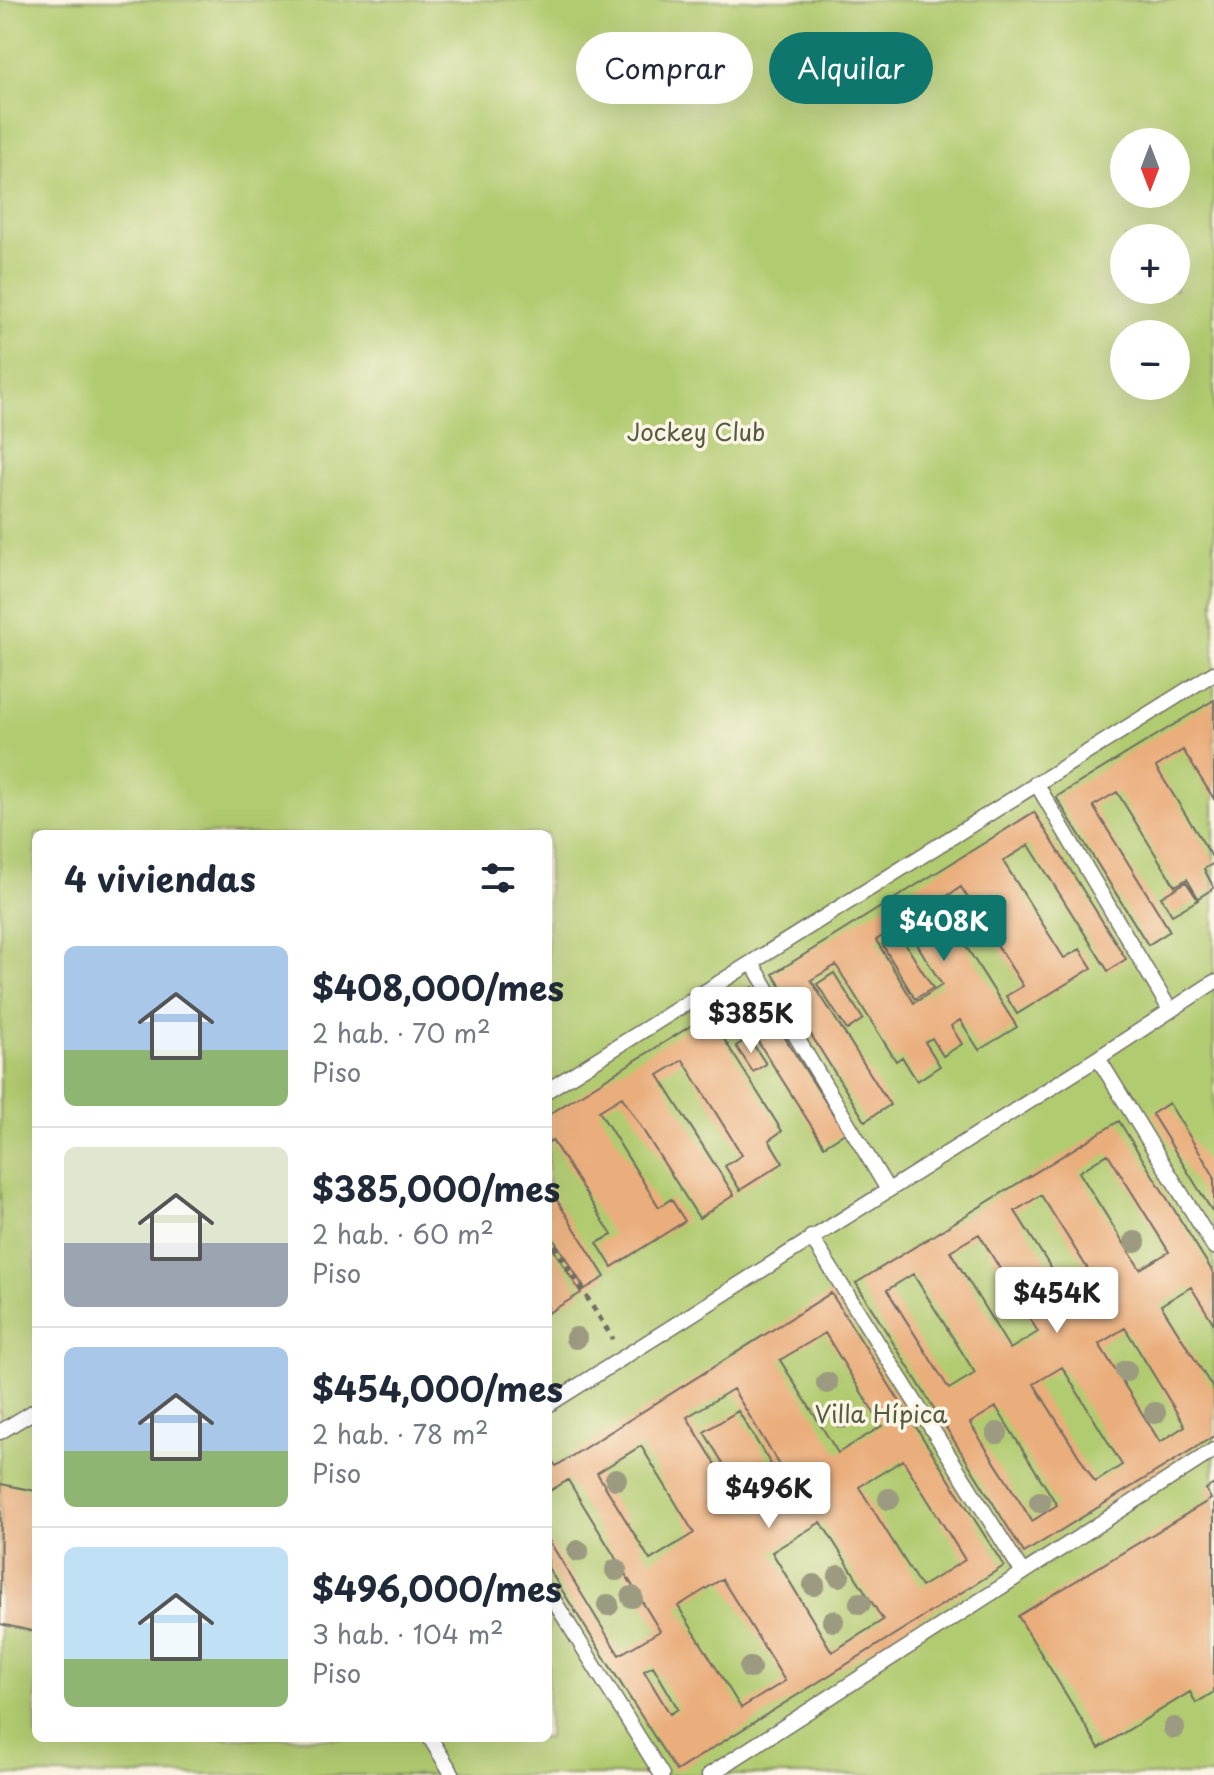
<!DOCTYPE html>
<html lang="es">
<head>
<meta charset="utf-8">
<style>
  :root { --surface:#fff; --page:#f6f6f7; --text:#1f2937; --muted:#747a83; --line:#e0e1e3; --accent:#0f766e }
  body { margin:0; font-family:"Playpen Sans",sans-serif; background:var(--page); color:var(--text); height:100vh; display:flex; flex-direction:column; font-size:30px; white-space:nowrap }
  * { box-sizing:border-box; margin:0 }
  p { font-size:26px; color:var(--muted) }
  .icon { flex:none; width:44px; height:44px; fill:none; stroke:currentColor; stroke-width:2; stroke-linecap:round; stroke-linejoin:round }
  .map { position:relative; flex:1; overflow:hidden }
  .side { position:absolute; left:32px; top:830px; width:520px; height:912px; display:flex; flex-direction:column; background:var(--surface); border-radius:12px; box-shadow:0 8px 32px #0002 }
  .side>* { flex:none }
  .guide { position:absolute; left:576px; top:32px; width:518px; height:72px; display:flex; gap:16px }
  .needle { width:52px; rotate:180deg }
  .tools { position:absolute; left:1110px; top:128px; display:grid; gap:16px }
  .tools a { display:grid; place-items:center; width:80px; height:80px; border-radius:50%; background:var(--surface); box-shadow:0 8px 32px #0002; font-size:40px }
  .price { position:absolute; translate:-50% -68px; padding:0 18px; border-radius:8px; background:#fff; color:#222; font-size:26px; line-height:52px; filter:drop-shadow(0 2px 4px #0008) }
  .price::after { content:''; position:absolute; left:50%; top:48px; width:24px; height:18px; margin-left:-12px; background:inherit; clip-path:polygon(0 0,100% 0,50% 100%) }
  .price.active { background:var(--accent); color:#fff }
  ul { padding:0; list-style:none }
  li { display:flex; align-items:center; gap:24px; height:200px; padding:0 32px }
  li+li { border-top:2px solid var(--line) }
  li span { display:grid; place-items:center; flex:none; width:224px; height:160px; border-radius:12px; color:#555 }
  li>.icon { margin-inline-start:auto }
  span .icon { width:96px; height:96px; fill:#fffc; stroke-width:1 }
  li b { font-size:34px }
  h2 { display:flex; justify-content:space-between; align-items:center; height:96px; padding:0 32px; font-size:34px }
  .chip { padding:0 28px; border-radius:36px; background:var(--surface); box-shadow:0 8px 32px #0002; font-size:28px; line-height:72px }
  .chip.active { background:var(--accent); color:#fff }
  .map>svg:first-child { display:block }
  .green { fill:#b1cb70; stroke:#6e7b4e; stroke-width:2; fill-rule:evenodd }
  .building { fill:#eaad7c; fill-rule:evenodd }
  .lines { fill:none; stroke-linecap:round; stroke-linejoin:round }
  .service-casing { stroke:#726d64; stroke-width:17 }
  .path { stroke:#726d64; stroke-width:5; stroke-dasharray:6 6; stroke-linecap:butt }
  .service { stroke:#fff; stroke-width:14 }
  .tree { fill:#9c9a80 }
  .labels { text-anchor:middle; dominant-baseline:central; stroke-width:7; stroke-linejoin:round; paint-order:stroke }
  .park-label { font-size:24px; fill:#535b40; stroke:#fcf5e5 }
</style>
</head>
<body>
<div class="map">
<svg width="1214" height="1775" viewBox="0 0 1214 1775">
  <rect width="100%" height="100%" fill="#fcf5e5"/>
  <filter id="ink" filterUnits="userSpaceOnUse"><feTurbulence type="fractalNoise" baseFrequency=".0125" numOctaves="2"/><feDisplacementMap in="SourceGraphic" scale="16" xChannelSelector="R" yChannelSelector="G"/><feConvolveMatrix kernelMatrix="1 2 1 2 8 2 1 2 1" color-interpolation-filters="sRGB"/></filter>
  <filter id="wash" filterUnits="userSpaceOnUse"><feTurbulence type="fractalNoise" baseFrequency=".006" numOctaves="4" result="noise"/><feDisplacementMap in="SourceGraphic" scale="32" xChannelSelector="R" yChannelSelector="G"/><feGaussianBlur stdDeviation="1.8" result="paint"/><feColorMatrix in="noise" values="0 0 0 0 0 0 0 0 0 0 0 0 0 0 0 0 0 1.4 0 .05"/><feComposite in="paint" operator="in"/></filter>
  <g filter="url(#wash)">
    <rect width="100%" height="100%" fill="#f6e7ce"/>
    <path class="green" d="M0,0H1214V1775H0ZM1124,142H1176V194H1124ZM1124,238H1176V290H1124ZM1124,334H1176V386H1124ZM36,834H548V1738H36Z"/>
    <g id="blocks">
      <path class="building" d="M1214,700V799L1183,750L1156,767L1214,860V863L1204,869L1214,888L1198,898L1187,879L1175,886L1117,792L1093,806L1170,931L1148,945L1056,797Z
        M1034,812L1126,959L1108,971L1029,845L1003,861L1064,958L1080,949L1092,968L1017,1014L1006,996L1023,986L961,887L938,902L1017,1027L979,1050L960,1020L951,1026L962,1044L943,1056L932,1038L925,1042L940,1066L917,1081L902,1057L896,1061L836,965L811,980L890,1105L865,1121L773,974ZM904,923L942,985L914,1003L876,940Z
        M1186,882L1198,900L1172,915L1161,897Z
        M899,934L933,988L915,999L882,944Z
        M834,973L863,1019L847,1030L817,984Z
        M753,987L845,1133L824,1146L745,1021L722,1036L782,1131L769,1140L783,1163L740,1190L725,1166L742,1155L683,1060L658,1075L734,1195L699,1218L622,1097L599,1111L659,1207L671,1199L685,1221L612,1267L597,1243L612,1235L552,1140L548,1143V1115Z
        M749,1038L766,1064L753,1072L736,1046Z
        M1169,1103L1214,1176V1214L1152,1114Z
        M1119,1121L1214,1274V1324L1191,1287L1161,1305L1214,1390V1436L1024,1553L856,1283ZM1108,1154L1169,1252L1140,1269L1079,1172ZM1041,1195L1103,1293L1077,1309L1015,1211ZM979,1234L1038,1332L1010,1349L950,1251ZM913,1274L975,1373L949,1389L887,1290ZM1125,1328L1185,1426L1160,1442L1099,1344ZM1062,1367L1122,1465L1095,1482L1034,1384ZM996,1407L1057,1505L1032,1521L970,1423Z
        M548,1186L605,1277L585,1289L548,1230Z
        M548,1241L581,1293L548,1313Z
        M831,1293L1004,1566L676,1771L548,1568V1539L619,1655L660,1631L568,1480L548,1492V1461L551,1459L556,1466ZM825,1333L882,1426L838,1453L780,1360ZM733,1389L791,1484L785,1487L738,1411L704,1432L746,1501L771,1486L775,1493L745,1512L687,1417ZM641,1446L694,1533L650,1560L597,1473ZM903,1460L965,1560L921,1587L859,1487ZM821,1522L883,1620L832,1652L772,1552ZM722,1579L785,1681L741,1708L678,1606ZM653,1666L678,1709L670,1714L644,1671Z
        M1,1484L36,1491V1632L0,1624Z
        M1214,1484V1692L1196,1703L1190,1692L1099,1748L1018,1616L1211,1499L1206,1489Z"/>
    </g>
  </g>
  <g filter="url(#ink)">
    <use href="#blocks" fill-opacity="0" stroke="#726d64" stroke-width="2"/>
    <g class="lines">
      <defs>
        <path id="service" d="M1036,783L1170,1010
          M752,963L888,1190
          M1098,1058L1214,1247
          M548,1090L1214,673
          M811,1237L1023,1573
          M548,1405L1098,1058L1214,982
          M0,1432L36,1410
          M548,1591L662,1775
          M430,1738L453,1775
          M709,1775L1214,1450"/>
      </defs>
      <use href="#service" class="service-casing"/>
      <path class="path" d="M548,1235L613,1339"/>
      <use href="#service" class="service"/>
    </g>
    <g class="tree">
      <circle cx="1135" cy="1242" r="11"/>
      <circle cx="1078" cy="1283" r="11"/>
      <circle cx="576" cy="1338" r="11"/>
      <circle cx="1126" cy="1371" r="11"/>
      <circle cx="827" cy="1383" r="11"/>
      <circle cx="1155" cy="1413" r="11"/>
      <circle cx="842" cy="1418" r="11"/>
      <circle cx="997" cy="1433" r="11"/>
      <circle cx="616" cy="1479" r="11"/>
      <circle cx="889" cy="1499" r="11"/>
      <circle cx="1040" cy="1502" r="11"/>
      <circle cx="578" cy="1551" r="11"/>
      <circle cx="616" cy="1570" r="11"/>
      <circle cx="839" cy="1576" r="11"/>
      <circle cx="814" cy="1585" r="11"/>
      <circle cx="632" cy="1597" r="11"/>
      <circle cx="860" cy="1603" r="11"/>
      <circle cx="608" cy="1605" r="11"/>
      <circle cx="833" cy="1621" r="11"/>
      <circle cx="750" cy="1668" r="11"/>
      <circle cx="1174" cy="1728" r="11"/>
    </g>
  </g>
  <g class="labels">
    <g class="park-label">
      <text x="696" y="431">Jockey Club</text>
      <text x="881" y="1413">Villa Hípica</text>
    </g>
  </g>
</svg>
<div class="tools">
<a><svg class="needle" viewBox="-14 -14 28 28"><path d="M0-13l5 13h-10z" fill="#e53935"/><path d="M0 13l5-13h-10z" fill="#747a83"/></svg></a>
<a>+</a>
<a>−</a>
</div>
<b class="price active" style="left:944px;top:963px">$408K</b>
<b class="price" style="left:751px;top:1055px">$385K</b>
<b class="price" style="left:1057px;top:1335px">$454K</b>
<b class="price" style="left:769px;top:1530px">$496K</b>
<div class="guide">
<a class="chip">Comprar</a>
<a class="chip active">Alquilar</a>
</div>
<section class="side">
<h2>4 viviendas<svg class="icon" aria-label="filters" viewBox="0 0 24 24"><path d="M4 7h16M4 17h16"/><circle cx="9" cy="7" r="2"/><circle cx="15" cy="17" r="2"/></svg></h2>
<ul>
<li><span style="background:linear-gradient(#a9c7e8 65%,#8fb573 0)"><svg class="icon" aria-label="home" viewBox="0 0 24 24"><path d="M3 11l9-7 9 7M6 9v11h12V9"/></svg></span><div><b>$408,000/mes</b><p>2 hab. · 70 m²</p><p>Piso</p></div></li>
<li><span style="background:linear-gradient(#dfe7d0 60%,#9aa5b1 0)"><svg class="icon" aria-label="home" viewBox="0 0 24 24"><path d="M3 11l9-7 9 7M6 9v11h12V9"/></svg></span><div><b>$385,000/mes</b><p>2 hab. · 60 m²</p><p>Piso</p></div></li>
<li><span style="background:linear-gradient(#a9c7e8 65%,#8fb573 0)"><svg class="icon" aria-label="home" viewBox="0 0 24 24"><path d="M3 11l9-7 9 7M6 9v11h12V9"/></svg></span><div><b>$454,000/mes</b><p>2 hab. · 78 m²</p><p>Piso</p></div></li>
<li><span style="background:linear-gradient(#bfe0f5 70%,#8fb573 0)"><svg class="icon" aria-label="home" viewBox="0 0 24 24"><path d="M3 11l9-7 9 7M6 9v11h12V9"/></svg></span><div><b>$496,000/mes</b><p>3 hab. · 104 m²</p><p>Piso</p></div></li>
</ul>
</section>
</div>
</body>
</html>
